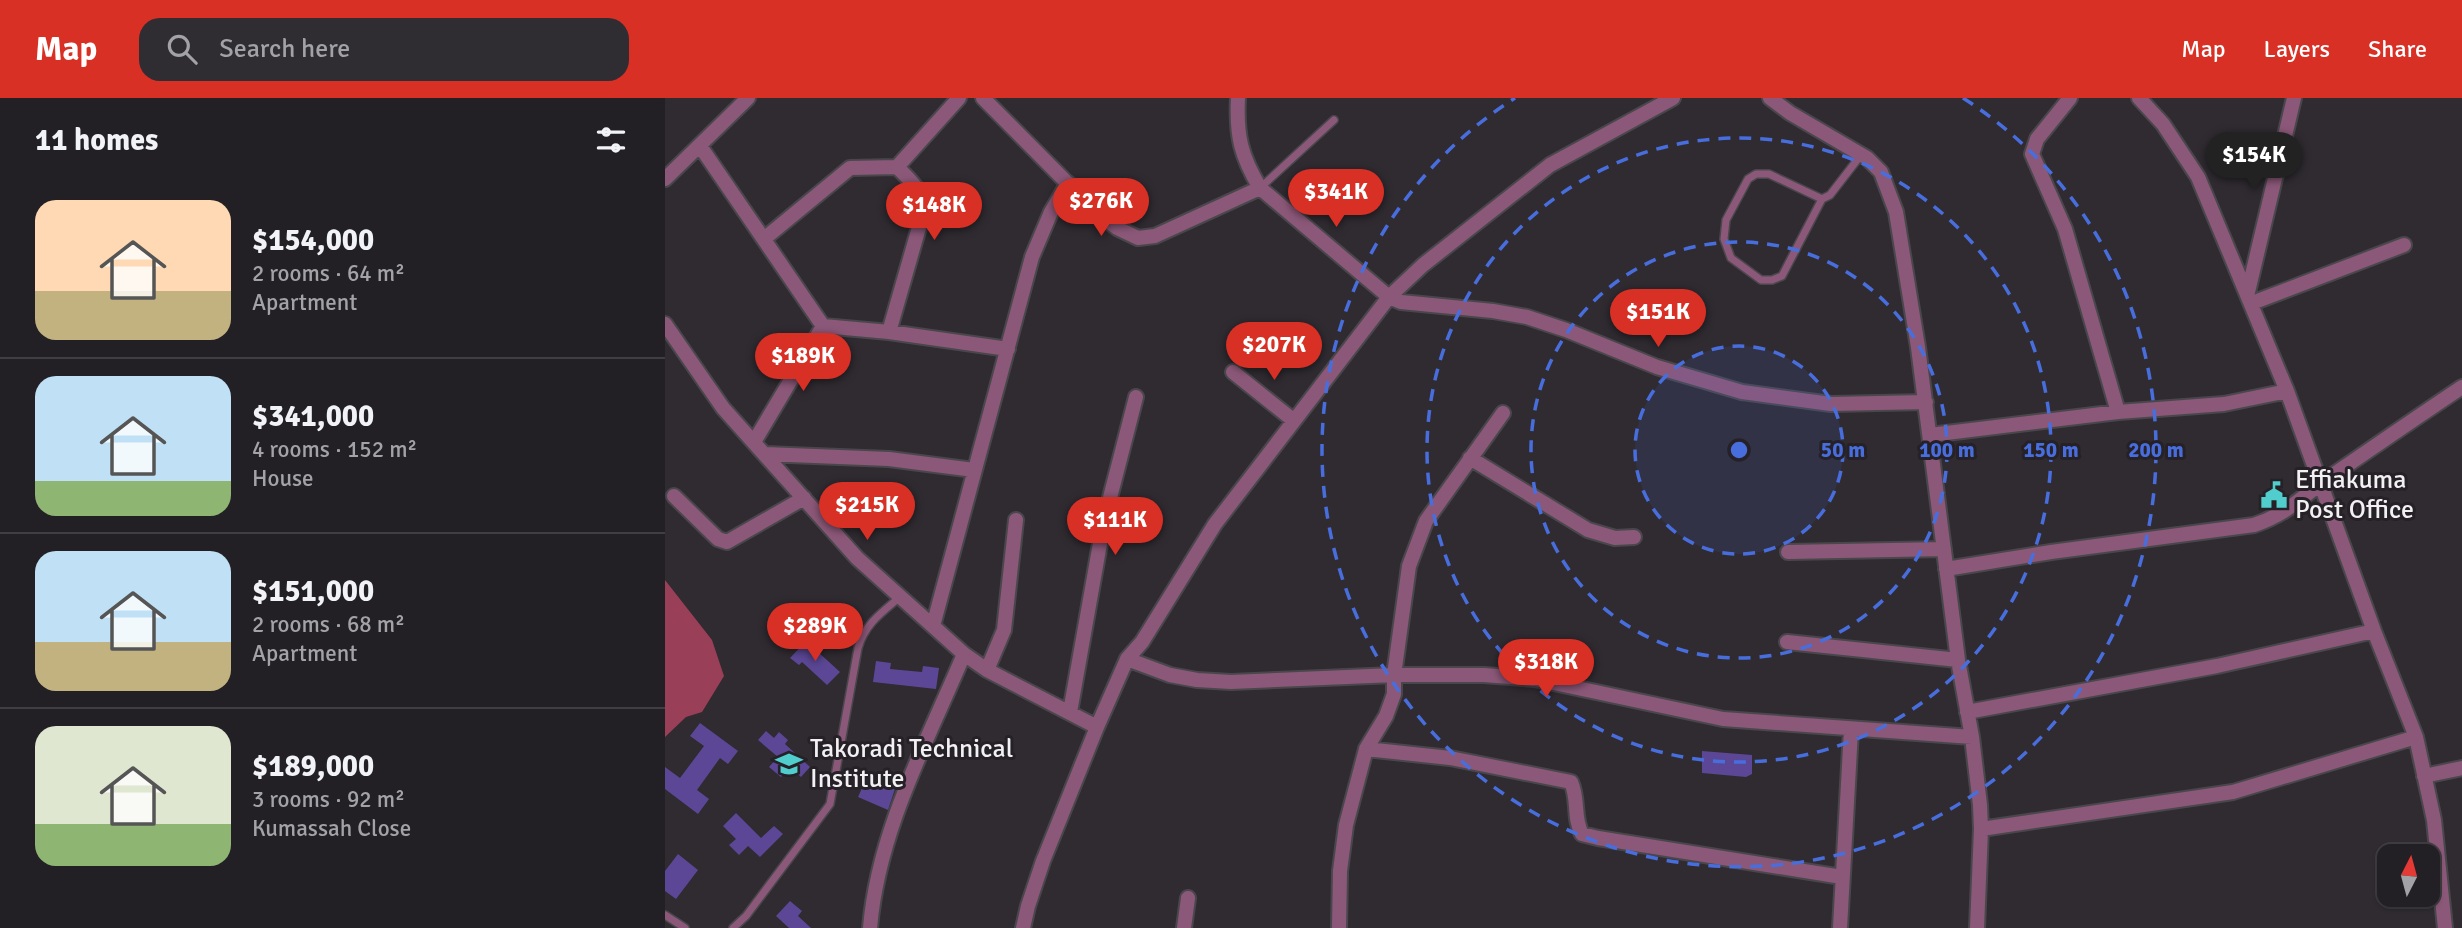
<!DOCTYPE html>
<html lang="en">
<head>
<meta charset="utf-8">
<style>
  :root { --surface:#232025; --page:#2f2d32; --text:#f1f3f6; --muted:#a3a3a7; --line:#403e42; --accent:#d93025 }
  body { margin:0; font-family:Signika,sans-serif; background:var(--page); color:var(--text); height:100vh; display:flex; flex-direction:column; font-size:26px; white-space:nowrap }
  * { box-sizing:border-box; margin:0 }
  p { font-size:23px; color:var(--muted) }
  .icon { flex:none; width:38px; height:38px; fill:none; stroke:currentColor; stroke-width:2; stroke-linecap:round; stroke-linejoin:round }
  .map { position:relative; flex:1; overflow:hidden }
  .details { display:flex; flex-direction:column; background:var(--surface); width:665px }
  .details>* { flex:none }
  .needle { width:46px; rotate:6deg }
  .controls { position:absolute; left:1712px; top:746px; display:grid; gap:14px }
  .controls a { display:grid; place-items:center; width:63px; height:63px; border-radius:14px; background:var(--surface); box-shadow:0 2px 5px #0004,0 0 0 2px var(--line); font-size:35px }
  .price { position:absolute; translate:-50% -60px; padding:0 16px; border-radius:24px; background:var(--accent); color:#fff; font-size:23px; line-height:46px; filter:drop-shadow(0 2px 4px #0008) }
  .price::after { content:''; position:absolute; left:50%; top:42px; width:21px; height:16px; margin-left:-10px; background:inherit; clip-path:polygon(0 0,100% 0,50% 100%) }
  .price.selected { background:#222; color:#fff }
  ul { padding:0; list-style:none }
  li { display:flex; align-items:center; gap:21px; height:175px; padding:0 35px }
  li+li { border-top:2px solid var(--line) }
  li span { display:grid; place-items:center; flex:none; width:196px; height:140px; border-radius:21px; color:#555 }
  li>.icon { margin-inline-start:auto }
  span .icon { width:84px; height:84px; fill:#fffc; stroke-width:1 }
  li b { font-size:30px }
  h2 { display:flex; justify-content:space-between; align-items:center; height:84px; padding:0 35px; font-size:30px }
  header { display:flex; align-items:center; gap:42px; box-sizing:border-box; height:98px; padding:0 35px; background:var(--accent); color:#fff }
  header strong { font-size:33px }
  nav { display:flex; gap:38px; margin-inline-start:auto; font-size:24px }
  .search { width:490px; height:63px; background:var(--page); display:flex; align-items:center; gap:18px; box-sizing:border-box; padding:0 24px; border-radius:21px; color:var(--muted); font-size:26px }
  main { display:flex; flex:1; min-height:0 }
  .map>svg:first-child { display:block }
  .forest { fill:#9a3f58 }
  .building { fill:#5b4795 }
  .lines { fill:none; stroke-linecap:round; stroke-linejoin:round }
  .lane-casing { stroke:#4a474c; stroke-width:10 }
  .street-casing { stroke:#4a474c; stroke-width:18 }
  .lane { stroke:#8c5879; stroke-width:7 }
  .street { stroke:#8c5879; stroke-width:14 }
  .ring { fill:none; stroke:#486ede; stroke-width:3.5; stroke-dasharray:12 9 }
  .labels { text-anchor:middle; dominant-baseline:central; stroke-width:6; stroke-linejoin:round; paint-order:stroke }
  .poi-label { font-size:26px; fill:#f3f0f4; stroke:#252127; text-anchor:start }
  .centre { fill:#486ede; stroke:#252127; stroke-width:3.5 }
  .ring-label { font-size:21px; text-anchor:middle; font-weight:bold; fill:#486ede; stroke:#252127; stroke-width:6; stroke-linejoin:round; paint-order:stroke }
</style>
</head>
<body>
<header>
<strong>Map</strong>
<div class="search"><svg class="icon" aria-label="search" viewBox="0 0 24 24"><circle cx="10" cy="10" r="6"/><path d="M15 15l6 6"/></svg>Search here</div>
<nav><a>Map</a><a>Layers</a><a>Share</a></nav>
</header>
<main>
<section class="details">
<h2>11 homes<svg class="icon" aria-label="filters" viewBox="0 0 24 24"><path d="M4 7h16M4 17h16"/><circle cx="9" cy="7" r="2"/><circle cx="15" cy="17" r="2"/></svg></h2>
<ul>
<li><span style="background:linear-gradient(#ffd9b3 65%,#c2b280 0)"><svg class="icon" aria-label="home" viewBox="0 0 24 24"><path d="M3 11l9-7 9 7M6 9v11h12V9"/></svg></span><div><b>$154,000</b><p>2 rooms · 64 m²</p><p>Apartment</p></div></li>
<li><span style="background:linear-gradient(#bfe0f5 75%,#8fb573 0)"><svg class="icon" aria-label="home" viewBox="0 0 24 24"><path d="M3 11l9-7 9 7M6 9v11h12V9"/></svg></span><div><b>$341,000</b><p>4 rooms · 152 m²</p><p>House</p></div></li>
<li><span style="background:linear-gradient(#bfe0f5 65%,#c2b280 0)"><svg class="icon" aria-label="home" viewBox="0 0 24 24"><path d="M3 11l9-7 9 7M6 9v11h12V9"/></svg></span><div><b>$151,000</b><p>2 rooms · 68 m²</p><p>Apartment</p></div></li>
<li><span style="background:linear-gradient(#dfe7d0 70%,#8fb573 0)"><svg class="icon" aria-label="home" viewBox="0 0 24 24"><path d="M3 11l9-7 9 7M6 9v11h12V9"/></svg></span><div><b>$189,000</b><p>3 rooms · 92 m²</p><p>Kumassah Close</p></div></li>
</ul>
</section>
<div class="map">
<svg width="1797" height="830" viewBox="0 0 1797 830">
  <rect width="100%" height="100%" fill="#2f2b31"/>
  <path class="forest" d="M0,482L47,542L59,578L37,614L21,619L0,639Z"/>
  <path class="building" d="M141,543L175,574L162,587L137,564L134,567L125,560Z
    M211,563L226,565L225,571L257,574L258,568L274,570L271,591L208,584Z
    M35,625L73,653L63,666L55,660L32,692L44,701L33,716L0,691V669L15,680L39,648L25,638Z
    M101,633L109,640L114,634L123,642L120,646L145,669L136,679L125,669L116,679L104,669L113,659L93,642Z
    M1037,653L1087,657V676L1081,679L1037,675Z
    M202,679L230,691L223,712L193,699Z
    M71,715L96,740L109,728L118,736L95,759L83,748L74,757L64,747L71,741L58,728Z
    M13,756L33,772L11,801L0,793V773Z
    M125,803L137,813L133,818L146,830H124L111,818Z"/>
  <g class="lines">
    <defs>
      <path id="lane" d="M595,90L669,22
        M1157,101L1104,76H1091L1083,81L1061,122L1059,141L1066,160L1096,182H1107L1117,178L1157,101L1165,97L1196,57
        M0,817L20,830
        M68,830L81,818L165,706L193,550C200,526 216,515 235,499"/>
      <path id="street" d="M318,0L430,113L452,130L473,140L490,138L595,90
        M573,0C571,38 576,58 595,90L724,199L736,204L828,213L862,219L901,232L992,269L1077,294L1166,306L1261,304
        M1105,0L1125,15L1202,60L1216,74L1231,114L1253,249L1293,562L1307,639L1315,707L1316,731L1312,830
        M1405,0L1372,41L1367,56L1400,131L1453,314
        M1474,0L1498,26L1533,79L1622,293L1709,533L1751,639L1769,722L1780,830
        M35,48L158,228L224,234L343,251
        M232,69L294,0
        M0,81L83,0
        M100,140L185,70L232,69C245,82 258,93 259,112L224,234
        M1583,194L1629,0
        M1587,205L1739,147
        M0,226L58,310L192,460L299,556L322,572L432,629
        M568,274L628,322
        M1265,337L1453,314L1559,306L1622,293
        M89,344L158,228
        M100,356L224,361L309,372
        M805,360L923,432L950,440L969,439
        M9,398L53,441L62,444L139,400
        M1123,454L1279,451
        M1281,471L1386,454L1589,427C1622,416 1635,400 1662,381C1707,350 1752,319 1797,289
        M268,528L367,159L386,114L403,85
        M1122,544L1293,562
        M462,561L505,577L532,582L566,584L729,577H819L870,581L1058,621L1307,639
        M322,572L339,532L351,422
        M405,614L439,423L471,299
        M1302,614L1552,568L1709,533
        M701,651L785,660L906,684C914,701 908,720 917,736L933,740L1177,779
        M1759,678L1797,670
        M1316,731L1568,694L1751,639
        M205,830C213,733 262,644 299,556
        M358,830L363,808L378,763L432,629L462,561L477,544L550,426L724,199L758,167L885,67L1008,0
        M519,830L523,800
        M674,830L675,773L681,727L701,651L721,618L729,596V577L744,468L761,423L838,315
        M1175,830L1186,632"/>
    </defs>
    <use href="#lane" class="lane-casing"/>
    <use href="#street" class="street-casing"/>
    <use href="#lane" class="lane"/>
    <use href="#street" class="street"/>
  </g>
  <circle cx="1074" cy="352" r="104" fill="#486ede" fill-opacity=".12"/>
  <g class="ring">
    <circle cx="1074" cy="352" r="104"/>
    <circle cx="1074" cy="352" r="208"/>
    <circle cx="1074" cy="352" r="312"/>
    <path d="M1298 0A417 417 0 1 1 850 0"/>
  </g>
  <defs>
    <symbol id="civic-bare" viewBox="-9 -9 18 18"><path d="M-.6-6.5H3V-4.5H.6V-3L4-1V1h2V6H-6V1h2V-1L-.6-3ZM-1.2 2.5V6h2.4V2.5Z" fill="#52cdce" stroke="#252127" stroke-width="2.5" paint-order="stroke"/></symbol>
    <symbol id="school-bare" viewBox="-9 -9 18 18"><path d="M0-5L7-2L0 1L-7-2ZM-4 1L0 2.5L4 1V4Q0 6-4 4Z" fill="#52cdce" stroke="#252127" stroke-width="2.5" paint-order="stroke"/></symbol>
  </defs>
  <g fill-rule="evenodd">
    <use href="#civic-bare" x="1590" y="378" width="38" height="38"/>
    <use href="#school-bare" x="105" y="647" width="38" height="38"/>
  </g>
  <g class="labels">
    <g class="poi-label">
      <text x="1630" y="382">Effiakuma<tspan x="1630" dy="30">Post Office</tspan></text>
      <text x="145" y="651">Takoradi Technical<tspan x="145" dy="30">Institute</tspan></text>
    </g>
  </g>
  <circle cx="1074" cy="352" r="10" class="centre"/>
  <g class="ring-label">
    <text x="1178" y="359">50 m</text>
    <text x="1282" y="359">100 m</text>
    <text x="1386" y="359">150 m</text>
    <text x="1491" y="359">200 m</text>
  </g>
</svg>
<div class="controls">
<a><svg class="needle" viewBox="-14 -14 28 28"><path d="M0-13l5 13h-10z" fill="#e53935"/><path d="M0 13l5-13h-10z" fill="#a3a3a7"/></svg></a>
</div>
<b class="price selected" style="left:1589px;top:94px">$154K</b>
<b class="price" style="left:671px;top:131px">$341K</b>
<b class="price" style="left:436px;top:140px">$276K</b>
<b class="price" style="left:269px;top:144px">$148K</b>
<b class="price" style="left:993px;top:251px">$151K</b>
<b class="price" style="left:609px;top:284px">$207K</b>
<b class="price" style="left:138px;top:295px">$189K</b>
<b class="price" style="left:202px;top:444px">$215K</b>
<b class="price" style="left:450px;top:459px">$111K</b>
<b class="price" style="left:150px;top:565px">$289K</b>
<b class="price" style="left:881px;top:601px">$318K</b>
</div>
</main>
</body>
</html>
